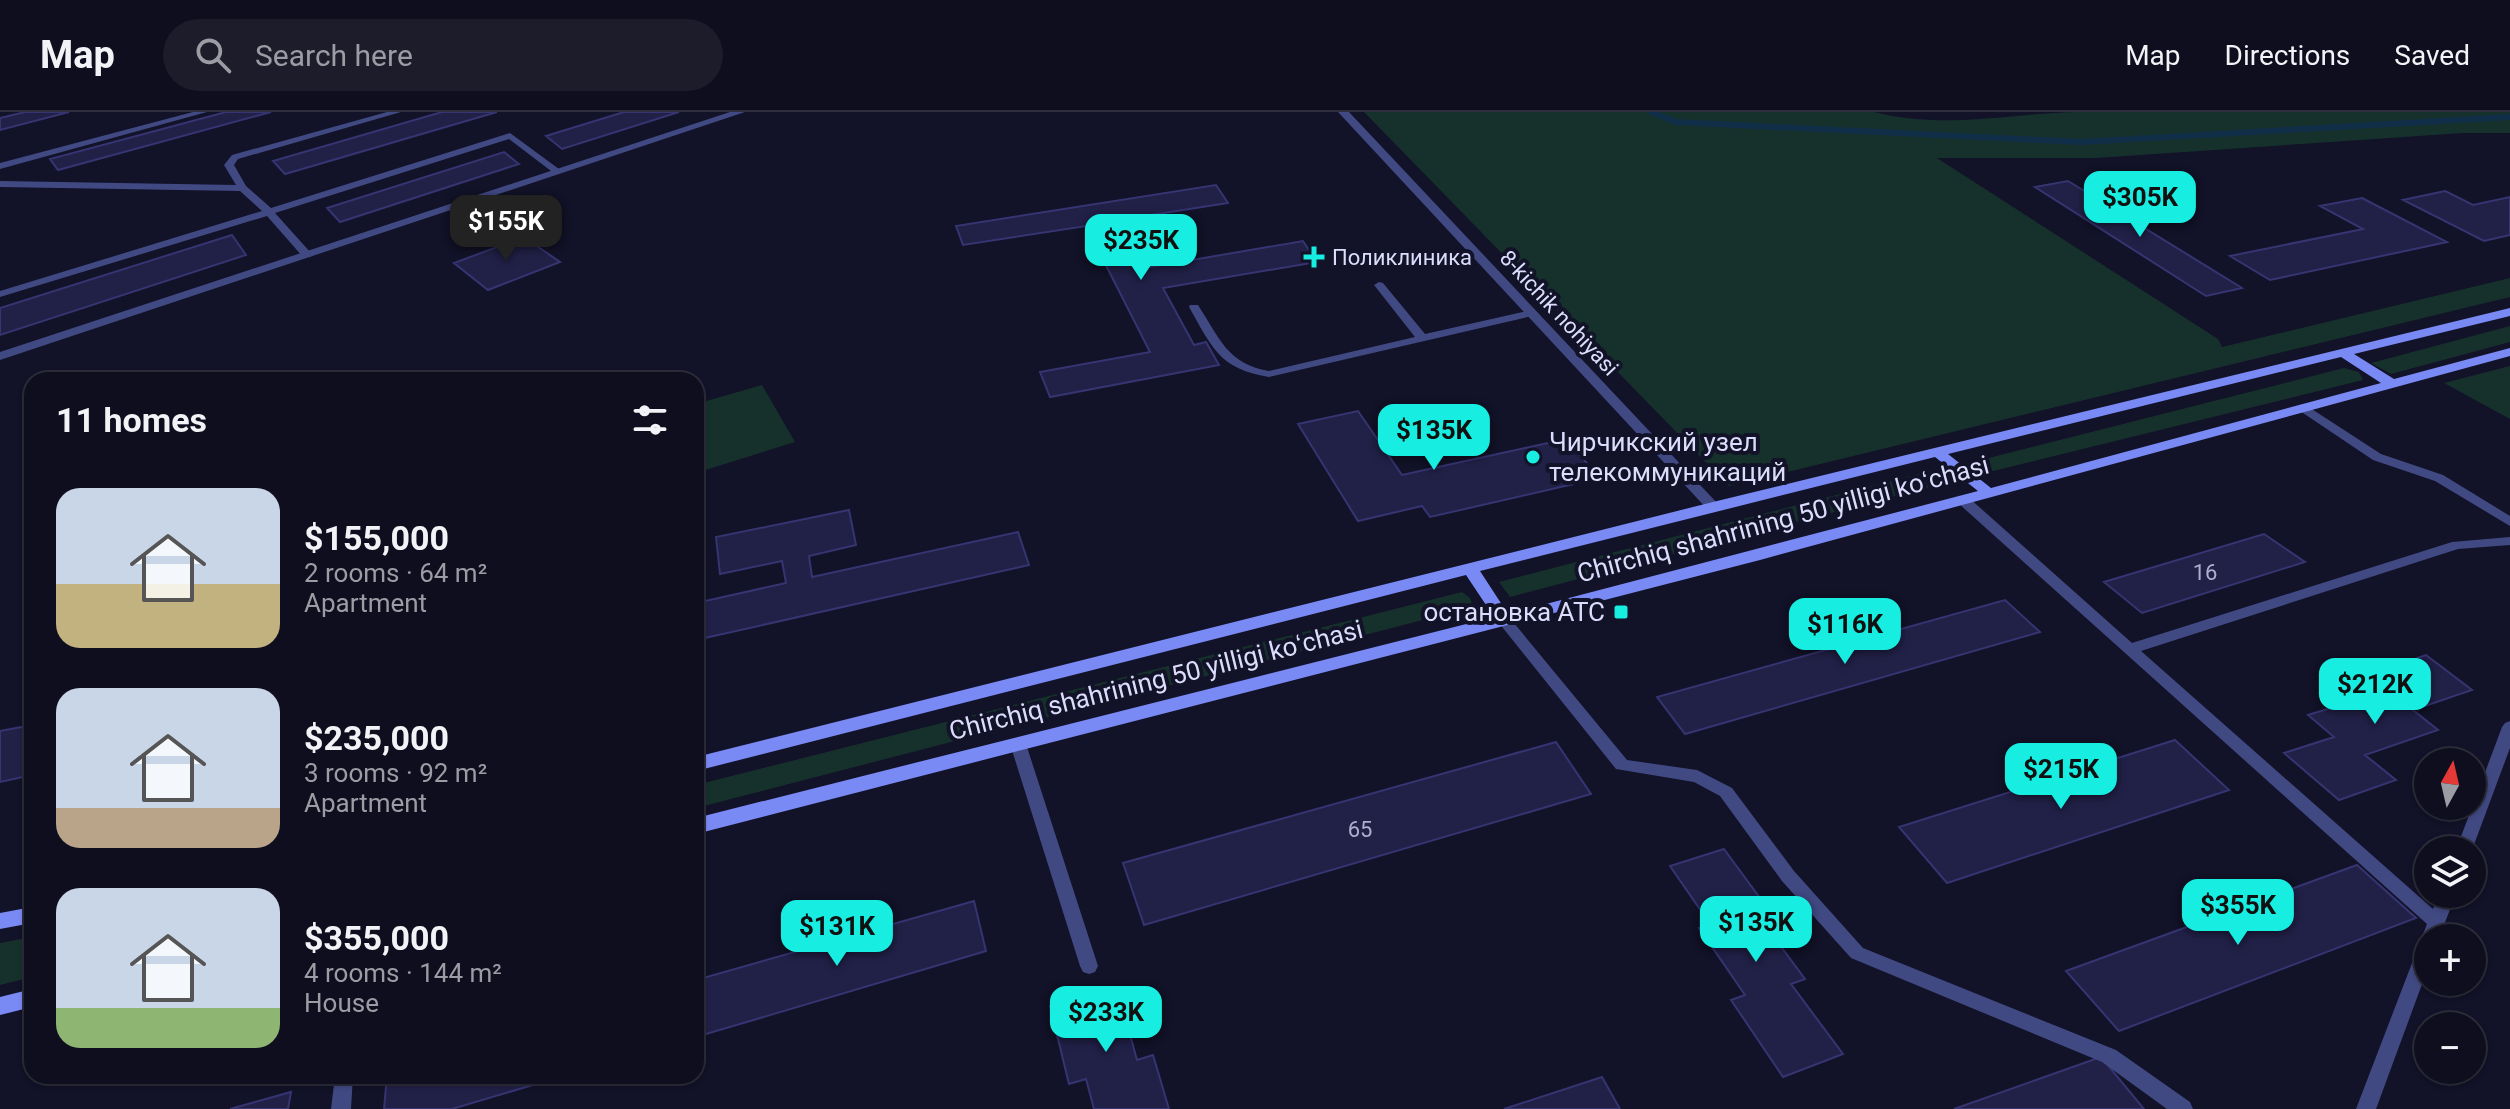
<!DOCTYPE html>
<html lang="en">
<head>
<meta charset="utf-8">
<style>
  :root { --surface:#0e0e1e; --page:#1c1c2b; --text:#f1f3f6; --muted:#9b9ca4; --line:#2e2e3c; --accent:#17ede1 }
  body { margin:0; font-family:Roboto,sans-serif; background:var(--page); color:var(--text); height:100vh; display:flex; flex-direction:column; font-size:30px; white-space:nowrap }
  * { box-sizing:border-box; margin:0 }
  p { font-size:26px; color:var(--muted) }
  .icon { flex:none; width:44px; height:44px; fill:none; stroke:currentColor; stroke-width:2; stroke-linecap:round; stroke-linejoin:round }
  .map { position:relative; flex:1; overflow:hidden }
  .sheet { position:absolute; left:24px; top:260px; width:680px; height:712px; display:flex; flex-direction:column; background:var(--surface); border-radius:24px; box-shadow:0 2px 6px #0004,0 0 0 2px var(--line) }
  .sheet>* { flex:none }
  .needle { width:52px; rotate:8deg }
  .controls { position:absolute; left:2414px; top:636px; display:grid; gap:16px }
  .controls a { display:grid; place-items:center; width:72px; height:72px; border-radius:50%; background:var(--surface); box-shadow:0 2px 6px #0004,0 0 0 2px var(--line); font-size:40px }
  .price { position:absolute; translate:-50% -68px; padding:0 18px; border-radius:16px; background:var(--accent); color:#111; font-size:26px; line-height:52px; filter:drop-shadow(0 2px 4px #0008) }
  .price::after { content:''; position:absolute; left:50%; top:48px; width:24px; height:18px; margin-left:-12px; background:inherit; clip-path:polygon(0 0,100% 0,50% 100%) }
  .price.selected { background:#222; color:#fff }
  ul { padding:0; list-style:none }
  li { display:flex; align-items:center; gap:24px; height:200px; padding:0 32px }
  li span { display:grid; place-items:center; flex:none; width:224px; height:160px; border-radius:24px; color:#555 }
  li>.icon { margin-inline-start:auto }
  span .icon { width:96px; height:96px; fill:#fffc; stroke-width:1 }
  li b { font-size:34px }
  h2 { display:flex; justify-content:space-between; align-items:center; height:96px; padding:0 32px; font-size:34px }
  header { display:flex; align-items:center; gap:48px; box-sizing:border-box; height:112px; padding:0 40px; background:var(--surface); border-bottom:2px solid var(--line) }
  header strong { font-size:38px }
  nav { display:flex; gap:44px; margin-inline-start:auto; font-size:28px }
  .search { width:560px; height:72px; background:var(--page); display:flex; align-items:center; gap:20px; box-sizing:border-box; padding:0 28px; border-radius:44px; color:var(--muted); font-size:30px }
  .map>svg:first-child { display:block }
  .green { fill:#16312c }
  .lines { fill:none; stroke-linecap:round; stroke-linejoin:round }
  .stream { stroke:#112e48; stroke-width:6 }
  .building { fill:#212047; stroke:#363471; stroke-width:2 }
  .service { fill:#414983; fill-rule:evenodd }
  .minor { fill:#414983; fill-rule:evenodd }
  .tertiary { fill:#414983; fill-rule:evenodd }
  .secondary { fill:#7a8af5; fill-rule:evenodd }
  .poi-dot { fill:#17ede1; stroke:#121228; stroke-width:3 }
  .labels { text-anchor:middle; dominant-baseline:central; stroke-width:8; stroke-linejoin:round; paint-order:stroke }
  .far-poi-label { font-size:22px; fill:#dcddfc; stroke:#121228; text-anchor:start }
  .far-street-label { font-size:22px; fill:#dcddfc; stroke:#121228 }
  .number-label { font-size:22px; fill:#adaecf }
  .poi-label { font-size:26px; fill:#dcddfc; stroke:#121228; text-anchor:start }
  .street-label { font-size:26px; fill:#dcddfc; stroke:#121228 }
</style>
</head>
<body>
<header>
<strong>Map</strong>
<div class="search"><svg class="icon" aria-label="search" viewBox="0 0 24 24"><circle cx="10" cy="10" r="6"/><path d="M15 15l6 6"/></svg>Search here</div>
<nav><a>Map</a><a>Directions</a><a>Saved</a></nav>
</header>
<div class="map">
<svg width="2510" height="997" viewBox="0 0 2510 997">
  <rect width="100%" height="100%" fill="#121228"/>
  <path class="green" d="M1364,0H1874C1945,18 2009,1 2079,0C2223,0 2366,0 2510,0V21H2463L2096,46H1937L2218,227L2222,235L2510,166V185L1729,374Z
    M2510,214V230L2391,262L2371,251Z
    M2510,254V307L2444,271Z
    M2344,256L2359,260L2363,268L1985,361L1973,350Z
    M762,273L795,330L696,361V292Z
    M1937,357L1953,369L1510,485L1499,470Z
    M1462,480L1470,486L1473,495L696,696V673Z
    M32,825V865L0,873V831Z"/>
  <g class="lines">
    <path class="stream" d="M1651,0L1676,10L2081,30L2510,5"/>
  </g>
  <path class="building" d="M25,0H69L0,18V6Z
    M226,0H271L58,58L50,47Z
    M442,0H497L285,62L273,49Z
    M624,0H679L562,37L546,24Z
    M504,40L519,52L340,110L327,96Z
    M2068,69L2242,176L2206,184L2035,75Z
    M1216,73L1228,91L1125,107L1151,155L1303,129L1317,150L1163,176L1194,233L1206,230L1219,253L1050,285L1040,260L1150,240L1086,114L963,133L956,114Z
    M2445,79L2473,93L2510,85V123L2484,129L2403,88Z
    M2362,86L2447,130L2270,168L2230,144L2363,117L2320,94Z
    M232,123L246,143L0,223V196Z
    M524,125L560,150L488,178L454,151Z
    M1358,299L1402,363L1566,327L1600,366L1430,405L1422,394L1358,409L1298,312Z
    M849,398L856,433L809,444L812,465L1018,420L1029,453L696,528V491L786,471L782,449L720,462L716,425Z
    M2264,422L2305,450L2142,501L2104,470Z
    M2005,488L2040,520L1685,622L1657,585Z
    M2426,543L2472,578L2413,598L2438,618L2365,643L2396,668L2339,688L2284,641L2334,625L2308,603L2386,579L2366,563Z
    M32,613V663L0,670V619Z
    M2175,628L2229,678L1947,771L1899,715Z
    M1556,630L1591,682L1144,813L1123,751Z
    M1724,737L1768,797L1756,801L1805,867L1791,872L1843,942L1783,965L1731,888L1745,883L1699,816L1710,812L1670,754Z
    M2357,753L2416,806L2119,919L2066,859Z
    M974,789L986,839L696,925V868Z
    M1117,875L1137,948L1153,943L1169,997H1094L1086,967L1069,972L1050,894Z
    M2101,945L2144,997H1954Z
    M387,964H563L452,997H384Z
    M1602,965L1620,997H1504Z
    M291,980L288,997H230Z"/>
  <g class="lines">
    <path class="service" d="M193,0H207L0,57V51Z
      M387,0H401L238,47L234,53L246,74L271,96L510,21L563,60L555,62L509,27L275,101L311,141V145H303L267,104L0,185V179L262,99L240,79L0,75V69L236,73L224,53L232,43Z
      M1379,170L1383,171L1425,222L1532,198L1537,201L1532,204L1269,265C1219,257 1212,235 1189,195L1190,193H1198C1219,225 1227,252 1269,259L1415,225L1374,173Z
      M2304,292L2381,342L2443,363L2510,404V414L2435,369L2373,348L2300,299V293Z
      M1963,384L1968,385L2132,531L2452,430L2510,425V433L2458,437L2141,539L2433,797L2438,782H2456L2439,826H2428V856L2376,997H2356L2427,812L1958,391L1957,388L1958,385Z
      M1504,503L1509,505L1627,648L1697,658L1732,676L1794,759L1863,836L2116,938L2190,990L2193,997H2167L2102,950L1851,846L1782,769L1720,684L1694,670L1616,657L1499,511L1497,508Z
      M2510,609V636L2472,738H2456L2502,615L2505,611Z
      M1018,626L1023,628L1026,632L1098,854L1095,860L1089,862L1083,860L1080,854L1010,632L1013,628Z
      M335,964H353L351,997H331Z"/>
    <path class="minor" d="M730,0H745L0,248V240Z"/>
    <path class="tertiary" d="M1338,0H1349L1718,392L1720,395L1718,398H1708Z"/>
    <path class="secondary" d="M2510,196V204L2354,242L2394,267L2510,236V244L1760,448L696,722V706L1494,505L1466,463L696,659V645L1713,390ZM2341,245L2381,271L1991,376L1948,342ZM1935,345L1978,379L1508,502L1480,459Z
      M32,795V811L0,817V801Z
      M32,877V895L0,903V885Z"/>
  </g>
  <g class="poi-dot">
    <path d="M1310 133h8v8h8v8h-8v8h-8v-8h-8v-8h8z"/>
    <circle cx="1533" cy="345" r="8"/>
    <rect x="1613" y="492" width="16" height="16" rx="4"/>
  </g>
  <g class="labels">
    <g class="far-poi-label">
      <text x="1332" y="145">Поликлиника</text>
    </g>
    <g class="far-street-label">
      <text transform="translate(1559 201) rotate(47)">8-kichik nohiyasi</text>
    </g>
    <g class="number-label">
      <text x="2205" y="460">16</text>
      <text x="1360" y="717">65</text>
    </g>
    <g class="poi-label">
      <text x="1549" y="330">Чирчикский узел<tspan x="1549" dy="30">телекоммуникаций</tspan></text>
      <text x="1605" y="500" text-anchor="end">остановка АТС</text>
    </g>
    <g class="street-label">
      <text transform="translate(1783 407) rotate(-15)">Chirchiq shahrining 50 yilligi koʻchasi</text>
      <text transform="translate(1156 568) rotate(-14)">Chirchiq shahrining 50 yilligi koʻchasi</text>
    </g>
  </g>
</svg>
<div class="controls">
<a><svg class="needle" viewBox="-14 -14 28 28"><path d="M0-13l5 13h-10z" fill="#e53935"/><path d="M0 13l5-13h-10z" fill="#9b9ca4"/></svg></a>
<a><svg class="icon" aria-label="layers" viewBox="0 0 24 24"><path d="M12 4l9 5-9 5-9-5zM3 14l9 5 9-5"/></svg></a>
<a>+</a>
<a>−</a>
</div>
<b class="price" style="left:2140px;top:127px">$305K</b>
<b class="price selected" style="left:506px;top:151px">$155K</b>
<b class="price" style="left:1141px;top:170px">$235K</b>
<b class="price" style="left:1434px;top:360px">$135K</b>
<b class="price" style="left:1845px;top:554px">$116K</b>
<b class="price" style="left:2375px;top:614px">$212K</b>
<b class="price" style="left:2061px;top:699px">$215K</b>
<b class="price" style="left:2238px;top:835px">$355K</b>
<b class="price" style="left:1756px;top:852px">$135K</b>
<b class="price" style="left:837px;top:856px">$131K</b>
<b class="price" style="left:1106px;top:942px">$233K</b>
<section class="sheet">
<h2>11 homes<svg class="icon" aria-label="filters" viewBox="0 0 24 24"><path d="M4 7h16M4 17h16"/><circle cx="9" cy="7" r="2"/><circle cx="15" cy="17" r="2"/></svg></h2>
<ul>
<li><span style="background:linear-gradient(#c9d6e8 60%,#c2b280 0)"><svg class="icon" aria-label="home" viewBox="0 0 24 24"><path d="M3 11l9-7 9 7M6 9v11h12V9"/></svg></span><div><b>$155,000</b><p>2 rooms · 64 m²</p><p>Apartment</p></div></li>
<li><span style="background:linear-gradient(#c9d6e8 75%,#b9a48a 0)"><svg class="icon" aria-label="home" viewBox="0 0 24 24"><path d="M3 11l9-7 9 7M6 9v11h12V9"/></svg></span><div><b>$235,000</b><p>3 rooms · 92 m²</p><p>Apartment</p></div></li>
<li><span style="background:linear-gradient(#c9d6e8 75%,#8fb573 0)"><svg class="icon" aria-label="home" viewBox="0 0 24 24"><path d="M3 11l9-7 9 7M6 9v11h12V9"/></svg></span><div><b>$355,000</b><p>4 rooms · 144 m²</p><p>House</p></div></li>
</ul>
</section>
</div>
</body>
</html>
